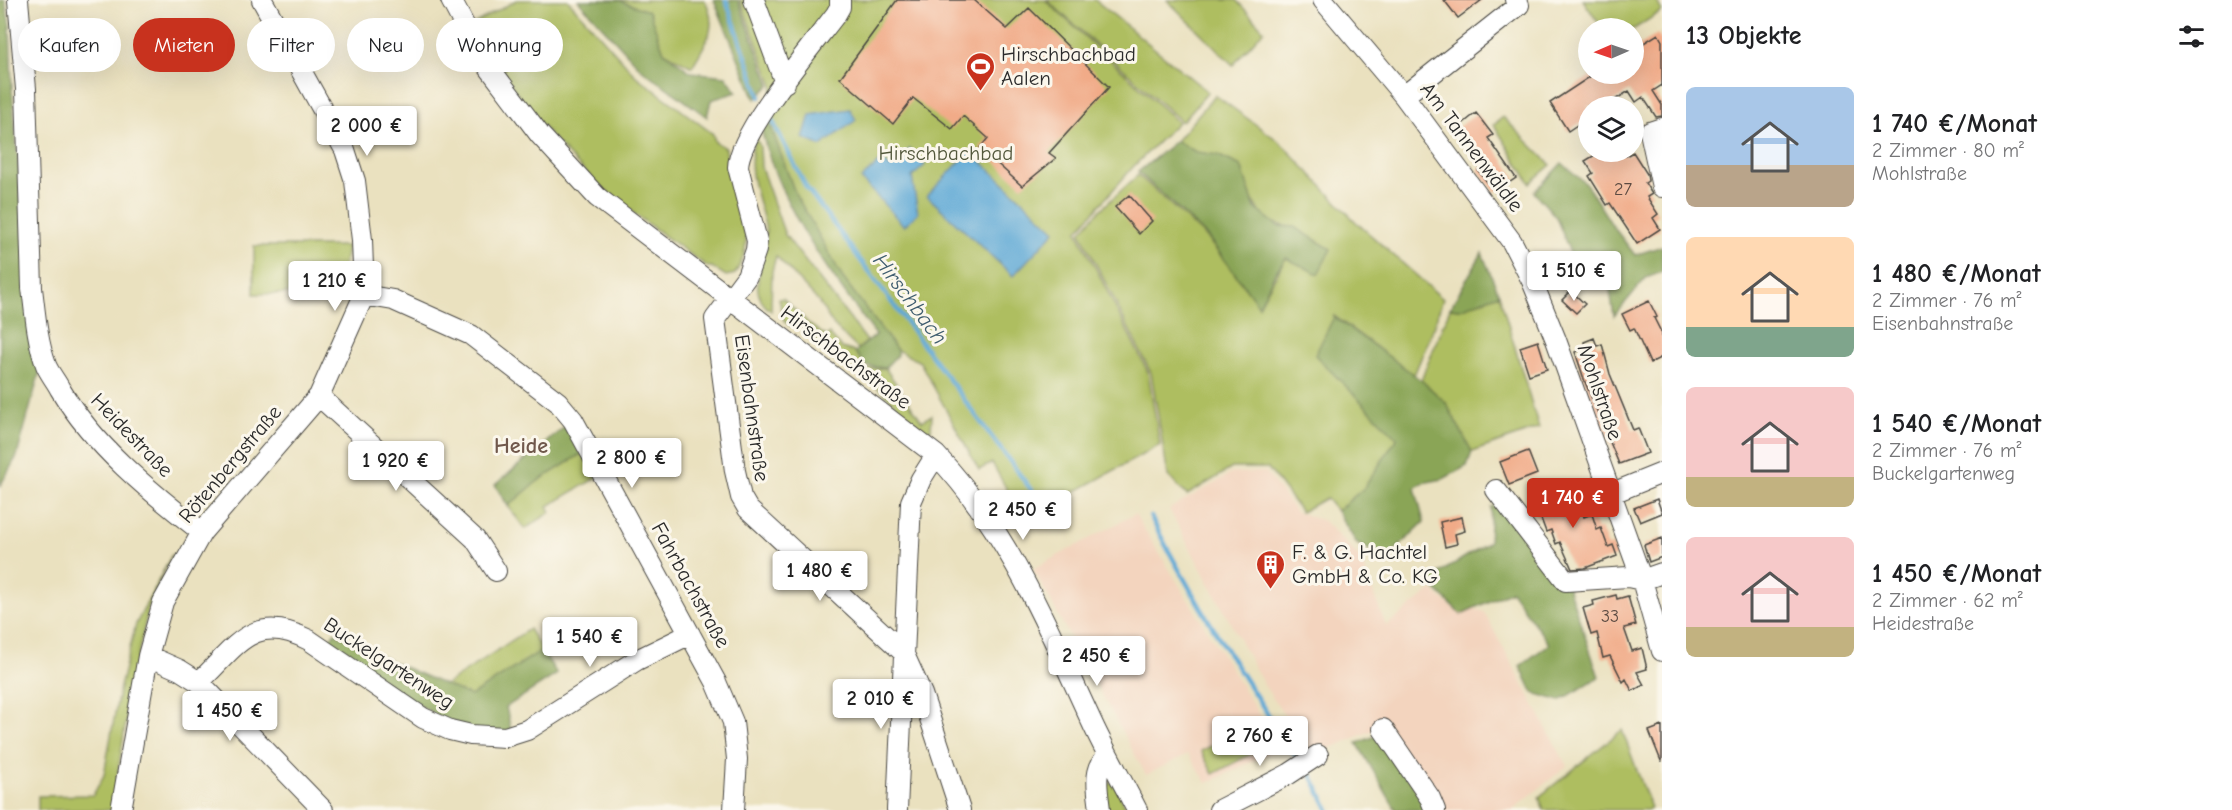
<!DOCTYPE html>
<html lang="de">
<head>
<meta charset="utf-8">
<style>
  :root { --surface:#fff; --page:#f6f6f6; --text:#202124; --muted:#757577; --accent:#c8321e }
  body { margin:0; font-family:"Comic Neue",sans-serif; background:var(--page); color:var(--text); height:100vh; display:flex; flex-direction:column; font-size:22px; white-space:nowrap }
  * { box-sizing:border-box; margin:0 }
  p { font-size:20px; color:var(--muted) }
  .icon { flex:none; width:33px; height:33px; fill:none; stroke:currentColor; stroke-width:2; stroke-linecap:round; stroke-linejoin:round }
  .map { position:relative; flex:1; overflow:hidden }
  .drawer { display:flex; flex-direction:column; background:var(--surface); width:570px }
  .drawer>* { flex:none }
  .guide { position:absolute; left:18px; top:18px; width:570px; height:54px; display:flex; gap:12px }
  .needle { width:39px; rotate:268deg }
  .tools { position:absolute; left:1578px; top:18px; display:grid; gap:12px }
  .tools a { display:grid; place-items:center; width:66px; height:66px; border-radius:50%; background:var(--surface); box-shadow:0 6px 24px #0002; font-size:30px }
  .price { position:absolute; translate:-50% -51px; padding:0 14px; border-radius:6px; background:#fff; color:#222; font-size:20px; line-height:39px; filter:drop-shadow(0 2px 3px #0008) }
  .price::after { content:''; position:absolute; left:50%; top:36px; width:18px; height:14px; margin-left:-9px; background:inherit; clip-path:polygon(0 0,100% 0,50% 100%) }
  .price.active { background:var(--accent); color:#fff }
  ul { padding:0; list-style:none }
  li { display:flex; align-items:center; gap:18px; height:150px; padding:0 24px }
  li span { display:grid; place-items:center; flex:none; width:168px; height:120px; border-radius:9px; color:#555 }
  li>.icon { margin-inline-start:auto }
  span .icon { width:72px; height:72px; fill:#fffc; stroke-width:1 }
  li b { font-size:26px }
  h2 { display:flex; justify-content:space-between; align-items:center; height:72px; padding:0 24px; font-size:26px }
  .pill { padding:0 21px; border-radius:27px; background:var(--surface); box-shadow:0 6px 24px #0002; font-size:21px; line-height:54px }
  .pill.active { background:var(--accent); color:#fff }
  main { display:flex; flex:1; min-height:0 }
  .map>svg:first-child { display:block }
  .built { fill:#f3d4be }
  .green { fill:#aebe61; stroke:#6c7446; stroke-width:1.5 }
  .forest { fill:#8aa557; stroke:#5a6841; stroke-width:1.5 }
  .water { fill:#5ea9d6; stroke:#446a80; stroke-width:1.5 }
  .lines { fill:none; stroke-linecap:round; stroke-linejoin:round }
  .stream { stroke:#5ea9d6; stroke-width:4.5 }
  .building { fill:#f1ab88 }
  .minor-casing { stroke:#484641; stroke-width:22 }
  .minor { stroke:#fff; stroke-width:20 }
  .labels { text-anchor:middle; dominant-baseline:central; stroke-width:6; stroke-linejoin:round; paint-order:stroke }
  .number-label { font-size:18px; fill:#5c4b42 }
  .poi-label { font-size:21px; fill:#2b2b2b; stroke:#fbf7ec; text-anchor:start }
  .street-label { font-size:21px; fill:#2b2b2b; stroke:#fbf7ec }
  .park-label { font-size:21px; fill:#52573b; stroke:#fbf7ec }
  .water-label { font-size:22px; font-style:italic; fill:#3f5d6f; stroke:#fbf7ec }
  .neighbourhood-label { font-size:22px; font-weight:bold; fill:#70584c; stroke:#fbf7ec }
</style>
</head>
<body>
<main>
<div class="map">
<svg width="1662" height="810" viewBox="0 0 1662 810">
  <rect width="100%" height="100%" fill="#fbf7ec"/>
  <filter id="ink" filterUnits="userSpaceOnUse"><feTurbulence type="fractalNoise" baseFrequency=".0167" numOctaves="2"/><feDisplacementMap in="SourceGraphic" scale="12" xChannelSelector="R" yChannelSelector="G"/><feConvolveMatrix kernelMatrix="1 2 1 2 8 2 1 2 1" color-interpolation-filters="sRGB"/></filter>
  <filter id="wash" filterUnits="userSpaceOnUse"><feTurbulence type="fractalNoise" baseFrequency=".008" numOctaves="4" result="noise"/><feDisplacementMap in="SourceGraphic" scale="24" xChannelSelector="R" yChannelSelector="G"/><feGaussianBlur stdDeviation="1.35" result="paint"/><feColorMatrix in="noise" values="0 0 0 0 0 0 0 0 0 0 0 0 0 0 0 0 0 1.4 0 .05"/><feComposite in="paint" operator="in"/></filter>
  <g filter="url(#wash)">
    <rect width="100%" height="100%" fill="#eae1bf"/>
    <path class="built" d="M1266,472L1296,512L1324,521L1360,558L1386,626L1432,590L1460,614L1472,608L1484,612L1567,766L1512,810H1439L1385,725L1312,756L1264,685L1169,509L1232,473Z
      M1135,514L1280,748L1207,783L1188,754L1146,775L1033,569Z"/>
    <path class="green" d="M517,0H568L636,76L713,134L715,142L726,148C727,159 728,170 731,181C739,217 758,238 735,274L726,276L712,267H708C669,239 629,212 594,180C545,136 505,81 473,24Z
      M620,0H705C719,29 706,42 692,67L664,52L649,12L628,5Z
      M740,0H1045L1178,122L1134,166L1077,231L1148,372L1160,445L1024,520L992,463L979,470L920,362L897,350L843,279L795,193L768,119L773,86Z
      M1047,0H1095L1208,92L1182,122Z
      M1167,0H1236L1264,30L1233,65Z
      M1583,0H1656L1662,11L1634,29L1602,28Z
      M1215,95L1280,142L1356,222L1443,299L1431,334L1414,375L1333,315L1398,438L1364,488L1337,511L1326,498L1301,512L1268,468H1232L1187,495L1168,476L1151,373L1080,232L1099,211L1138,175L1206,237L1259,305L1286,258L1294,227C1254,224 1252,198 1241,166L1217,155L1196,152L1176,141Z
      M1503,117L1551,165L1530,183L1494,125Z
      M755,137L760,146L761,167L785,235L867,341L858,349L834,326L818,301L776,256L772,271L771,311C743,291 768,260 766,233C766,226 763,218 761,210C753,183 747,165 755,137Z
      M254,246H347L340,293L254,294Z
      M1499,294L1539,428L1472,452L1446,403L1421,380L1450,308L1460,309Z
      M783,298L810,325L826,336L829,334L842,348L855,352L866,366L860,372L797,325L790,326L784,321L779,299Z
      M885,368L922,421L932,415L931,430L924,431C903,413 884,392 862,374L869,369Z
      M589,449L603,474L548,506L551,512L525,529L508,506L538,481Z
      M172,554L149,606L133,677L112,810H38V796L93,795L104,775L119,691L136,624Z
      M529,629L542,650L471,696L445,685Z
      M1243,730L1255,752L1213,774L1201,751Z
      M1622,730L1651,808L1647,810H1544L1539,797Z
      M1109,782L1115,784L1127,810H1107L1105,791Z"/>
    <path class="forest" d="M0,0H5L10,26L12,89L29,291L41,367L17,456L0,486Z
      M578,0H618L649,11L664,52L691,72L726,76L737,92L711,100L707,117L641,69Z
      M714,0H738L770,85L755,99Z
      M768,119L795,193L843,278L897,350V355L885,368L866,366L855,352L876,335C826,269 778,205 760,124Z
      M1176,141L1196,152L1217,155L1241,166L1255,208L1278,226L1294,227L1331,249L1318,274L1286,258L1275,273L1259,306L1207,236L1138,172Z
      M1562,163L1587,185L1612,225L1635,255L1662,246V272L1646,278L1614,316L1604,252L1574,263L1556,217L1534,192Z
      M1482,253L1499,294L1460,309L1450,308Z
      M1334,317L1421,380L1446,403L1472,452L1467,466L1443,479L1422,483L1415,488L1424,522L1387,558L1357,544L1337,511L1364,488L1397,438L1315,355Z
      M573,420L589,449L538,481L508,506L495,485Z
      M1503,502L1566,581L1599,677L1560,701L1533,693L1520,666L1549,644L1511,591L1461,614L1427,581L1489,542L1491,507Z
      M335,633L399,665L471,696L542,650L557,674L506,707L512,735H471L320,648Z
      M1382,734L1431,810H1396L1357,743Z"/>
    <path class="water" d="M850,109L856,120L821,146L803,138L810,115Z
      M910,149L925,165L912,177L918,213L904,226L861,179L882,160L890,167Z
      M970,151L1055,231L1013,276L927,196Z"/>
    <g class="lines">
      <path class="stream" d="M726,0L760,97
        M772,120L806,187L1032,491
        M1151,517C1193,600 1244,679 1296,757
        M1309,771L1329,810"/>
    </g>
    <g id="blocks">
      <path class="building" d="M897,0H974L1007,29L1029,8L1109,87L1049,153L1056,158L1022,186L980,148L988,138L963,116L952,129L913,98L893,124L840,78Z
        M1444,0H1482L1458,18Z
        M1658,34L1662,41V85L1653,91L1662,105V116L1656,117L1643,97L1636,102L1629,91L1605,106H1588V137L1580,123L1568,131L1550,103L1594,74H1634V49Z
        M1476,113L1493,135L1488,138L1516,178L1495,192L1478,170L1483,166L1455,130Z
        M1600,152H1623L1626,156L1633,152L1647,174L1648,181L1645,183L1652,194L1647,197L1658,214L1653,218L1660,229L1637,244L1610,203L1607,205L1589,176L1593,173L1585,161Z
        M1129,195L1152,221L1139,234L1115,207Z
        M1571,291L1585,304L1576,313L1562,300Z
        M1649,301L1657,317L1654,318L1662,334V357L1650,363L1634,328L1630,330L1622,314Z
        M1594,338L1597,346L1602,344L1610,374L1633,430L1638,428L1648,453L1619,464L1585,382L1575,352L1586,349L1584,342Z
        M1538,341L1547,369L1529,375L1520,347Z
        M1528,451L1537,474L1509,485L1500,462Z
        M1569,486L1575,503L1579,502L1584,517L1592,514L1597,530L1601,528L1608,547L1613,545L1617,556L1585,568L1572,569L1560,542L1556,544L1551,530L1546,532L1540,516L1537,517L1530,501Z
        M1657,499L1662,513L1640,522L1634,508Z
        M1462,517L1465,531L1455,534L1457,544L1445,547L1440,522Z
        M1662,538V557L1649,562L1644,545Z
        M1616,595L1617,599L1628,596L1636,625L1624,628L1632,651L1642,648L1647,669L1637,672L1644,685L1632,691L1626,679L1623,682L1610,656L1603,658L1597,633L1591,635L1583,608L1594,605L1593,601Z
        M1662,726V761H1661L1649,731Z"/>
    </g>
  </g>
  <g filter="url(#ink)">
    <use href="#blocks" fill-opacity="0" stroke="#484641" stroke-width="1.5"/>
    <g class="lines">
      <defs>
        <path id="minor" d="M18,0L26,89L32,288C35,312 37,341 46,365C49,373 56,381 60,389C94,446 149,491 202,532
          M451,0L481,57L540,135L597,197L936,455C1010,532 1050,633 1095,729C1108,756 1123,783 1137,810
          M754,0L785,83
          M840,0V7L836,14C812,46 739,132 738,167L757,241L756,250L747,276L715,319L735,471L741,497L748,509L903,652L922,694L960,810
          M1323,0L1404,96L1512,242L1532,281L1556,340L1642,580L1662,651
          M1404,96L1519,5L1515,0
          M1662,128L1650,132L1662,187
          M364,295L393,300L471,335L558,402L573,420L716,682L733,722L737,759L734,810
          M319,396L475,539L496,571
          M1496,490L1566,581L1628,577L1642,580L1662,573
          M1610,494L1662,473
          M148,656L180,670L199,682L323,810
          M199,682C237,646 253,611 309,640L423,718L450,730L471,735L505,737L527,730L637,660L690,634
          M1383,729L1430,798L1435,810
          M121,810L148,656L163,602L202,532L319,396L364,295L362,240L355,181L345,150L262,0
          M897,810L911,502L921,479L936,455
          M1100,810C1098,790 1092,770 1108,755
          M1219,810L1289,774L1318,755"/>
      </defs>
      <use href="#minor" class="minor-casing"/>
      <use href="#minor" class="minor"/>
    </g>
  </g>
  <defs>
    <symbol id="stadium-pin" viewBox="-11 -11 22 30"><path d="M0 17L-7.5 6A9.5 9.5 0 1 1 7.5 6Z" fill="#c8321e" stroke="#fbf7ec"/><path d="M0-5a6.5 5 0 1 0 0 10a6.5 5 0 1 0 0-10ZM-3.5-1.8h7v3.6h-7Z" fill="#fff"/></symbol>
    <symbol id="building-pin" viewBox="-11 -11 22 30"><path d="M0 17L-7.5 6A9.5 9.5 0 1 1 7.5 6Z" fill="#c8321e" stroke="#fbf7ec"/><path d="M-4-6H4V6H1V3H-1V6H-4ZM-2.5-4.3h1.7v1.8h-1.7ZM.8-4.3h1.7v1.8H.8ZM-2.5-1h1.7V.8h-1.7ZM.8-1h1.7V.8H.8Z" fill="#fff"/></symbol>
  </defs>
  <g fill-rule="evenodd">
    <use href="#stadium-pin" x="964" y="50" width="33" height="45"/>
    <use href="#building-pin" x="1254" y="548" width="33" height="45"/>
  </g>
  <g class="labels">
    <g class="number-label">
      <text x="1623" y="189">27</text>
      <text x="1610" y="616">33</text>
    </g>
    <g class="poi-label">
      <text x="1001" y="54">Hirschbachbad<tspan x="1001" dy="24">Aalen</tspan></text>
      <text x="1292" y="552">F. &amp; G. Hachtel<tspan x="1292" dy="24">GmbH &amp; Co. KG</tspan></text>
    </g>
    <g class="street-label">
      <text transform="translate(1472 147) rotate(53)">Am Tannenwäldle</text>
      <text transform="translate(846 357) rotate(37)">Hirschbachstraße</text>
      <text transform="translate(1600 392) rotate(71)">Mohlstraße</text>
      <text transform="translate(752 408) rotate(82)">Eisenbahnstraße</text>
      <text transform="translate(132 435) rotate(46)">Heidestraße</text>
      <text transform="translate(230 464) rotate(-50)">Rötenbergstraße</text>
      <text transform="translate(691 585) rotate(61)">Fahrbachstraße</text>
      <text transform="translate(389 663) rotate(33)">Buckelgartenweg</text>
    </g>
    <g class="park-label">
      <text x="946" y="153">Hirschbachbad</text>
    </g>
    <g class="water-label">
      <text transform="translate(910 299) rotate(53)">Hirschbach</text>
    </g>
    <g class="neighbourhood-label">
      <text x="521" y="446">Heide</text>
    </g>
  </g>
</svg>
<div class="tools">
<a><svg class="needle" viewBox="-14 -14 28 28"><path d="M0-13l5 13h-10z" fill="#e53935"/><path d="M0 13l5-13h-10z" fill="#757577"/></svg></a>
<a><svg class="icon" aria-label="layers" viewBox="0 0 24 24"><path d="M12 4l9 5-9 5-9-5zM3 14l9 5 9-5"/></svg></a>
</div>
<b class="price" style="left:367px;top:157px">2 000 €</b>
<b class="price" style="left:1574px;top:302px">1 510 €</b>
<b class="price" style="left:335px;top:312px">1 210 €</b>
<b class="price" style="left:632px;top:489px">2 800 €</b>
<b class="price" style="left:396px;top:492px">1 920 €</b>
<b class="price active" style="left:1573px;top:529px">1 740 €</b>
<b class="price" style="left:1023px;top:541px">2 450 €</b>
<b class="price" style="left:820px;top:602px">1 480 €</b>
<b class="price" style="left:590px;top:668px">1 540 €</b>
<b class="price" style="left:1097px;top:687px">2 450 €</b>
<b class="price" style="left:881px;top:730px">2 010 €</b>
<b class="price" style="left:230px;top:742px">1 450 €</b>
<b class="price" style="left:1260px;top:767px">2 760 €</b>
<div class="guide">
<a class="pill">Kaufen</a>
<a class="pill active">Mieten</a>
<a class="pill">Filter</a>
<a class="pill">Neu</a>
<a class="pill">Wohnung</a>
</div>
</div>
<section class="drawer">
<h2>13 Objekte<svg class="icon" aria-label="filters" viewBox="0 0 24 24"><path d="M4 7h16M4 17h16"/><circle cx="9" cy="7" r="2"/><circle cx="15" cy="17" r="2"/></svg></h2>
<ul>
<li><span style="background:linear-gradient(#a9c7e8 65%,#b9a48a 0)"><svg class="icon" aria-label="home" viewBox="0 0 24 24"><path d="M3 11l9-7 9 7M6 9v11h12V9"/></svg></span><div><b>1 740 €/Monat</b><p>2 Zimmer · 80 m²</p><p>Mohlstraße</p></div></li>
<li><span style="background:linear-gradient(#ffd9b3 75%,#7fa58c 0)"><svg class="icon" aria-label="home" viewBox="0 0 24 24"><path d="M3 11l9-7 9 7M6 9v11h12V9"/></svg></span><div><b>1 480 €/Monat</b><p>2 Zimmer · 76 m²</p><p>Eisenbahnstraße</p></div></li>
<li><span style="background:linear-gradient(#f6c9c9 75%,#c2b280 0)"><svg class="icon" aria-label="home" viewBox="0 0 24 24"><path d="M3 11l9-7 9 7M6 9v11h12V9"/></svg></span><div><b>1 540 €/Monat</b><p>2 Zimmer · 76 m²</p><p>Buckelgartenweg</p></div></li>
<li><span style="background:linear-gradient(#f6c9c9 75%,#c2b280 0)"><svg class="icon" aria-label="home" viewBox="0 0 24 24"><path d="M3 11l9-7 9 7M6 9v11h12V9"/></svg></span><div><b>1 450 €/Monat</b><p>2 Zimmer · 62 m²</p><p>Heidestraße</p></div></li>
</ul>
</section>
</main>
</body>
</html>
